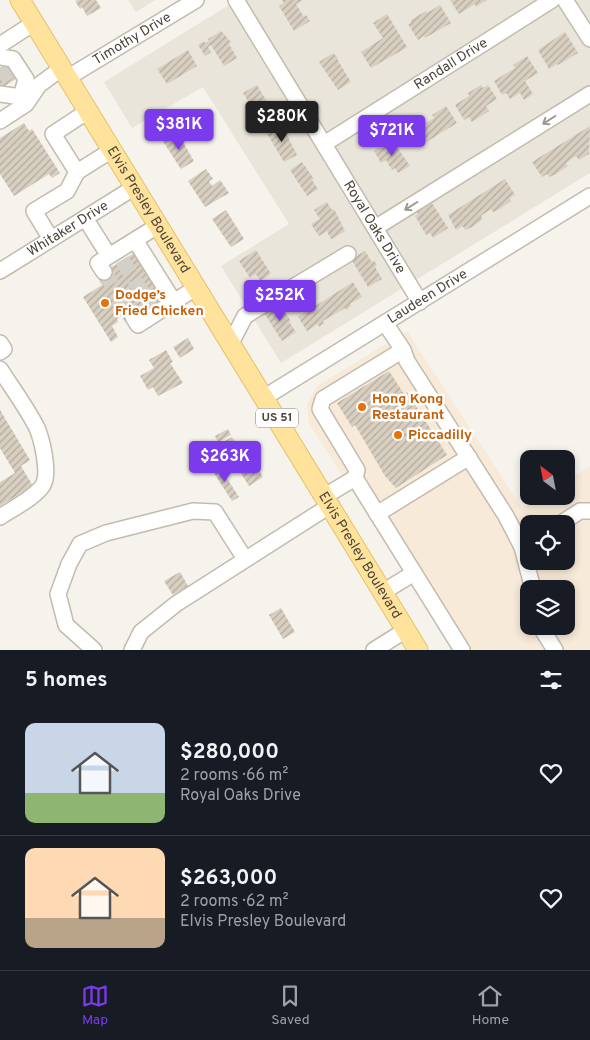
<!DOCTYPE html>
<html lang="en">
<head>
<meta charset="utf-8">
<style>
  :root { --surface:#171b24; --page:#20242c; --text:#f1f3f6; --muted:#9ea1a6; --line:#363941; --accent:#7c3aed }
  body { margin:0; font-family:Overpass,sans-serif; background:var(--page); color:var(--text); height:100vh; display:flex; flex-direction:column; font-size:19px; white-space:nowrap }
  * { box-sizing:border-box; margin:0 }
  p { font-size:16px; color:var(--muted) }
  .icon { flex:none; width:28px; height:28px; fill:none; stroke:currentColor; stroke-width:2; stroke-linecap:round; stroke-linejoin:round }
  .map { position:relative; height:650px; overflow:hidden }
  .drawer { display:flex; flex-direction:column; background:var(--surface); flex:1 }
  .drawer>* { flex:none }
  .needle { width:32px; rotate:328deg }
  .fabs { position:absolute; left:520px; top:450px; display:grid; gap:10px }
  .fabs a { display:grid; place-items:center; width:55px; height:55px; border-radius:10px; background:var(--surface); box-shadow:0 2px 8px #0003; font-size:25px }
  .price { position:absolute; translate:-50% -42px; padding:0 11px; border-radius:5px; background:var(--accent); color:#fff; font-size:16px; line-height:32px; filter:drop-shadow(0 1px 2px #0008) }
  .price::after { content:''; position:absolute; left:50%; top:30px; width:15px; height:11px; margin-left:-8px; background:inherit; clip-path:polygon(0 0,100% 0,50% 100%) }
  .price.selected { background:#222; color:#fff }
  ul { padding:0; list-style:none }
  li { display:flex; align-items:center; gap:15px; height:125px; padding:0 25px }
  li+li { border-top:1px solid var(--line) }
  li span { display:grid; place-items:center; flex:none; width:140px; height:100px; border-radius:10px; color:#555 }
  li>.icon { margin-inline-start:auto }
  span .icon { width:60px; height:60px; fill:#fffc; stroke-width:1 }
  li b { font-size:21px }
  h2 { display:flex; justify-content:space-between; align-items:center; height:60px; padding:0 25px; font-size:21px }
  .tabs { display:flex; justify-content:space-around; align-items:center; height:70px; border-top:1px solid var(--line); background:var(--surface); font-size:14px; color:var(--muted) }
  .tabs a { display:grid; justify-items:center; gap:2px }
  .tabs .selected { color:var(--accent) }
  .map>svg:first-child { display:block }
  .residential { fill:#eae5da }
  .commercial { fill:#f7ead8; fill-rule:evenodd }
  .building { fill:url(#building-hatch) }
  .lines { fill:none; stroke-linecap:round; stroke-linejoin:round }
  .minor-tunnel { stroke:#d4d0c8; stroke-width:15; stroke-dasharray:15 8; stroke-linecap:butt }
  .minor-casing { stroke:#c2bbae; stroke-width:18 }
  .major-casing { stroke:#e6c16a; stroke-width:21 }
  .minor { stroke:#fff; stroke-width:15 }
  .major { stroke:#ffe39c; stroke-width:19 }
  .oneway { stroke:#9c9892 }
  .food-dot { fill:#e8710a; stroke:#fff; stroke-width:2 }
  .labels { text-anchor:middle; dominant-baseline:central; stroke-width:5; stroke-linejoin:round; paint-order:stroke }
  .shield { fill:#fff; stroke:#817c74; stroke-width:1 }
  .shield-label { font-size:12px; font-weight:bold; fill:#4b4439 }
  .street-label { font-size:14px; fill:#4b4439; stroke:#fff }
  .food-label { font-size:14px; font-weight:bold; fill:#c56008; stroke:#fff; text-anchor:start }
</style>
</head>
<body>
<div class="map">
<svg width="590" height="650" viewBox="0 0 590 650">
  <defs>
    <pattern id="building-hatch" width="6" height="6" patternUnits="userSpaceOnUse" patternTransform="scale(1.25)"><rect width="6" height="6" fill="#d8cfc1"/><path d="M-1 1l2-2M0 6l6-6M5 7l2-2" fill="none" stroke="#b1aa9e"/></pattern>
  </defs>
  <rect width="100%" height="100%" fill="#f6f3ec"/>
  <path class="residential" d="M128,0H155L136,12Z
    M237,0H590V173L281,363L221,266L289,224L203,87L132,128L104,82Z"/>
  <path class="commercial" d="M407,331L522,508L542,496H566V481L590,466V650H453L309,423L307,404L317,386ZM529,524H566V561H529ZM529,589H566V626H529Z"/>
  <path class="building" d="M78,0H96L101,8L87,16L82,7L80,9L75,1Z
    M282,0H303L296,4L304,17L306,15L310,21L294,31L279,6L284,3Z
    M450,0H487L476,7L475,4L459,14Z
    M440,5L451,23L425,38L424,36L418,40L408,24L411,23V20L426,11L427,13Z
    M387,14L407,47L406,48L371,68L361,52L383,38L373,23Z
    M221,31L231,42L229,44L237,58L224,66L211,45L208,47L211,52L205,56L198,45L204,41L205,43L209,41L208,39Z
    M565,32L578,53L558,65L557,64L549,69L538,50Z
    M188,50L197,66L167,84L157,69Z
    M333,53L338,58L337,59L351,82L338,90L319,62Z
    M527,56L538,73L525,81L533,94L524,100L520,93L510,99L506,93L502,95L494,81L515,68L513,65Z
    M12,60L22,75L0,89V68Z
    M257,85L273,112L260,120L243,93Z
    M481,85L483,88L488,85L497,99L486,106L489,111L472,122L469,117L464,120L455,105L469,96L468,93Z
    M446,106L457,123L420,146L411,132L434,118L432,115Z
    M24,123L29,131L32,129L60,173L52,178L49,174L14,196L0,174V138Z
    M280,124L284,131L282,132L285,136L287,135L297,155L284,162L266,132Z
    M590,126L589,154L579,160L576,156L566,163L568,166L556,174L549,177L547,174L542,177L532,162Z
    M177,132L194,161L181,169L164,143V141Z
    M392,140L410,166L398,173L395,168L392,170L386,160L381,163L374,151Z
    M302,162L314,179L312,180L318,189L307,196L290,170Z
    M206,169L213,179L209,181L212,186L220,180L229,193L205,207L188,181Z
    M505,179L515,195L510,198L511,201L500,209L493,212L491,209L481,216L483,219L472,227L465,230L463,226L456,230L448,215Z
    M430,200L448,228L433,238L430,233L426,235L415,216L418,214L415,209Z
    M327,202L332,210L334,209L345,231L332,239L330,238L327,231L319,236L311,224L320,219L314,210Z
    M226,210L244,239L231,247L212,219Z
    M139,250L168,296L125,322L122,316L117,319L118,322L112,326L118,337L111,342L83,297L102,285L97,276Z
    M256,250L271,274L260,281L256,274L250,278L239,261Z
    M365,251L372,262L374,260L377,266L375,267L382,279L368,287L351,259Z
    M353,282L362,297L350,304L351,306L346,310L345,308L323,321L324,323L319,327L318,324L307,331L298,317Z
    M279,304L291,321L289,322L296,332L282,341L264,313Z
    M188,338L194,349L180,358L173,347Z
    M166,350L173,362L170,363L183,383L158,396L153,387L148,390L140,376L154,368L149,360Z
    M389,371L404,394L407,392L447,455L396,488L385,476L355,425L352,427L337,403Z
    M0,410L30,460L21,466L33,486L0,506V482L15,473L0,448Z
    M228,429L231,435L218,442L215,436Z
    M232,437L239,449L225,457L218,445Z
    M255,463L263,477L249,486L240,472Z
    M218,465L239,497L232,501L212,470Z
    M180,572L188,586L173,595L164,581Z
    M281,608L295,632L283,639L269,615Z"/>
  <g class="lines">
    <path class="minor-tunnel" d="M2,67L11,82
      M122,260L151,306
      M104,272L133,317"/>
    <defs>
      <g id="minor">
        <path id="s1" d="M236,0L420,302"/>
        <path d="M565,0L590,39"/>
        <path d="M0,45L34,23"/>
        <path d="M0,57L13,59L26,79L21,97L0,94"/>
        <path id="s2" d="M67,78L196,0"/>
        <path d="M0,121L26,104L39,85L62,68"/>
        <path id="s3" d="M324,144L552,0"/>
        <path d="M77,172L53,134L88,111"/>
        <path d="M85,218L109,256L98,263L104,272"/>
        <path d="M375,228L590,94"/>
        <path d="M51,239L34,211L67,191L77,172L112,150"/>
        <path d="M135,240L174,302"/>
        <path d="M109,256L159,225"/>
        <path id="s4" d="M0,271L135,187"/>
        <path d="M133,317L138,325L197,287"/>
        <path d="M0,343L4,349L0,352"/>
        <path d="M231,343L245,316L348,254"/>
        <path d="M403,350L407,361L506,516L522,547L533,589"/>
        <path d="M0,369C12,388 27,408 37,428C42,440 50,473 43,485C36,497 12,509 0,517"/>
        <path id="s5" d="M265,397L590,196"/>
        <path d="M355,478L462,650"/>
        <path d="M325,496L355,478L357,470L320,409L323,399L403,350L385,323"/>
        <path d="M377,514L469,457"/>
        <path d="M560,524L580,511H590"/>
        <path d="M383,592L414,573"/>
        <path d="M540,626L555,650"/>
        <path d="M94,650L66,625L58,594L69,564L80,544L106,533L193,511L215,512L245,559"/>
        <path d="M132,650L141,632L176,604L331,505"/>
        <path d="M374,650L406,630"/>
      </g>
      <g id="major">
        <path id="s6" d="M20,0L418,650"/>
      </g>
    </defs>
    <use href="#minor" class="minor-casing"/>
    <use href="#major" class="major-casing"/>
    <use href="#minor" class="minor"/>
    <use href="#major" class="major"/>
  </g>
  <defs><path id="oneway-shaft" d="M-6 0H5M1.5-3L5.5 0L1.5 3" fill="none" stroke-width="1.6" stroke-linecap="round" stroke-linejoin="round" transform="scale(1.25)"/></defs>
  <g class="oneway">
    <use href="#oneway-shaft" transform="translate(549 120) rotate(148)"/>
    <use href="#oneway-shaft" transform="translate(411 206) rotate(148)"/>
  </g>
  <g class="food-dot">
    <circle cx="105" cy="303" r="5"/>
    <circle cx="362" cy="407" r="5"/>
    <circle cx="398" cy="435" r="5"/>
  </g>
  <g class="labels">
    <rect class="shield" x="256" y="408.5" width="42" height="19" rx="4"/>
    <g class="shield-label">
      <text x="277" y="418">US 51</text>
    </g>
    <g class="street-label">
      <text stroke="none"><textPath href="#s2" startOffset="76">Timothy Drive</textPath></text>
      <text stroke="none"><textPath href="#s3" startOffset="150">Randall Drive</textPath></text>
      <text stroke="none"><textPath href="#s6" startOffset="246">Elvis Presley Boulevard</textPath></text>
      <text stroke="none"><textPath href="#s1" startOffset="266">Royal Oaks Drive</textPath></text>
      <text stroke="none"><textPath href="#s4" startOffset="80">Whitaker Drive</textPath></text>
      <text stroke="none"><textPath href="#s5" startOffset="191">Laudeen Drive</textPath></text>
      <text stroke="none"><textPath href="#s6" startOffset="651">Elvis Presley Boulevard</textPath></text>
    </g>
    <g class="food-label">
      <text x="115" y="295">Dodge’s<tspan x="115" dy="16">Fried Chicken</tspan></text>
      <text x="372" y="399">Hong Kong<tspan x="372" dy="16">Restaurant</tspan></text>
      <text x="408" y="435">Piccadilly</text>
    </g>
  </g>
</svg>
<div class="fabs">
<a><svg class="needle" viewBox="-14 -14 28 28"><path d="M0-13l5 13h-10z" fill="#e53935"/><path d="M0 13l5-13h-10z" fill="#9ea1a6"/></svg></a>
<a><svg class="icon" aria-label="locate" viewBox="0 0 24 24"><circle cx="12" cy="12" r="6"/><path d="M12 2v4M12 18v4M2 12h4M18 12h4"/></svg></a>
<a><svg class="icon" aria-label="layers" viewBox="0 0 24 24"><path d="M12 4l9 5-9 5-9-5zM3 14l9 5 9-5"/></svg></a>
</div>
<b class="price selected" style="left:282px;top:143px">$280K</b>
<b class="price" style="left:179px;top:151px">$381K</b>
<b class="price" style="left:392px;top:157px">$721K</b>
<b class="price" style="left:280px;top:322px">$252K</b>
<b class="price" style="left:225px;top:483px">$263K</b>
</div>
<section class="drawer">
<h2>5 homes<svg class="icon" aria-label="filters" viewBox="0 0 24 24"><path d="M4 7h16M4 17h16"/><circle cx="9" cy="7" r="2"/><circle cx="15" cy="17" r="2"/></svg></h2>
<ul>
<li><span style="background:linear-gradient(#c9d6e8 70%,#8fb573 0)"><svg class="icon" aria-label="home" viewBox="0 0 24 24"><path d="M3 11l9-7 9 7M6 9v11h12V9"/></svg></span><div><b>$280,000</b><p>2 rooms · 66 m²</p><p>Royal Oaks Drive</p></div><svg class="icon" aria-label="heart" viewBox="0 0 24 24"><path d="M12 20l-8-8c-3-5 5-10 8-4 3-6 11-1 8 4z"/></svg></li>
<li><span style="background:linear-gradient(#ffd9b3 70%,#b9a48a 0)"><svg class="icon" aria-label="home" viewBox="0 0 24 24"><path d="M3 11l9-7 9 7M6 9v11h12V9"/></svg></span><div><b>$263,000</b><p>2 rooms · 62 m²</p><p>Elvis Presley Boulevard</p></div><svg class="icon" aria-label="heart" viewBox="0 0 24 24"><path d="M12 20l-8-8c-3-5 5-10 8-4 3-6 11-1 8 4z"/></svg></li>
</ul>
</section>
<nav class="tabs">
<a class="selected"><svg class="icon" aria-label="map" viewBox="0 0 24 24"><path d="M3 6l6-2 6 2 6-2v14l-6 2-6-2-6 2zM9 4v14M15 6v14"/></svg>Map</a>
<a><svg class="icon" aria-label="saved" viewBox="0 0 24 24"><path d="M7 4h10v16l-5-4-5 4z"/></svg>Saved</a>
<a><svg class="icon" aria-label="home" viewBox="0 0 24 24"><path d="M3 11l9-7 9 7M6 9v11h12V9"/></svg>Home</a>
</nav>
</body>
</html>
